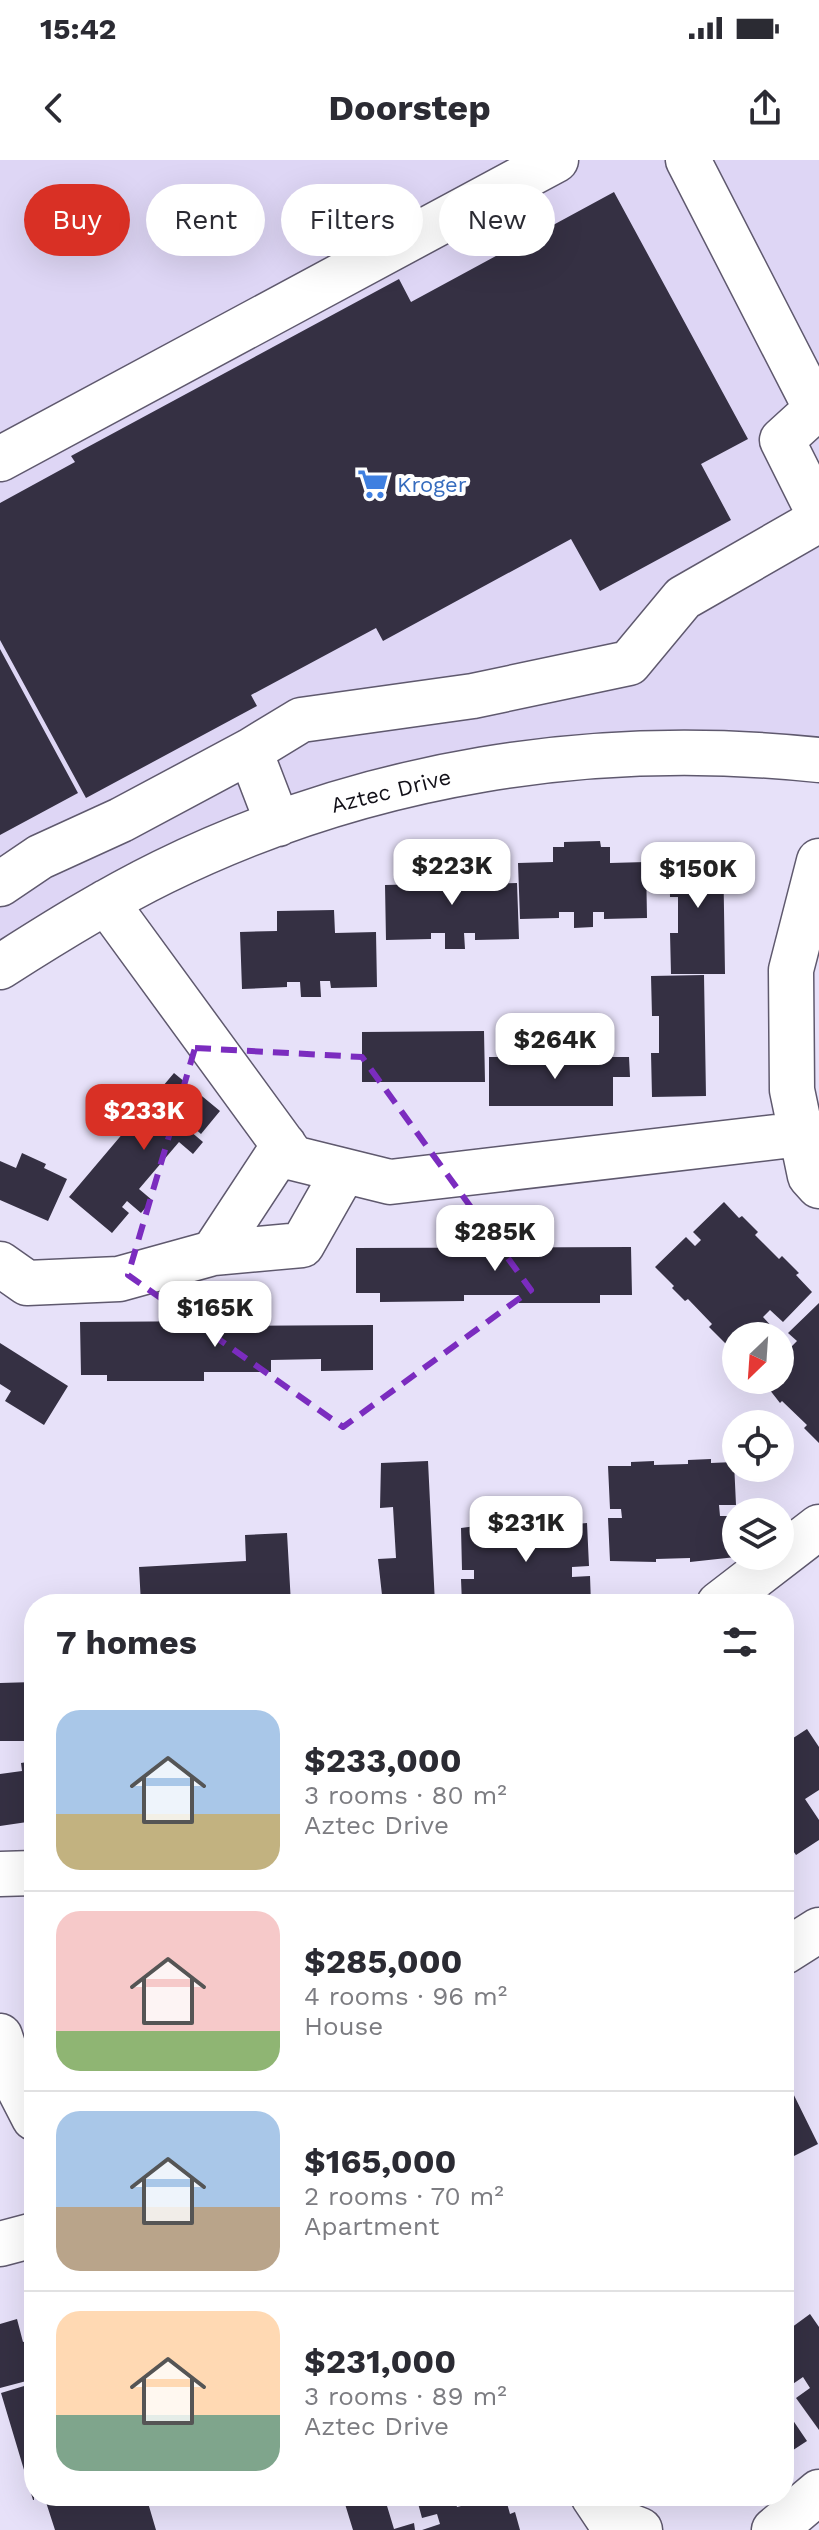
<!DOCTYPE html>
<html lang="en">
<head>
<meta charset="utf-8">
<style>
  :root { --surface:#fff; --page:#f7f7f7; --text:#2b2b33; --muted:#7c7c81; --line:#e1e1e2; --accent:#d93025 }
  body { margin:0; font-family:"Work Sans",sans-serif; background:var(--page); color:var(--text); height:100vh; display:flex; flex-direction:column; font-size:30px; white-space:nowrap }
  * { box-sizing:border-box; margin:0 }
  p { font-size:26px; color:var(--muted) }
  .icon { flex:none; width:44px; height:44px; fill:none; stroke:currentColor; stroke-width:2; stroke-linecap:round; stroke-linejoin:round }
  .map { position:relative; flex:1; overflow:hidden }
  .details { position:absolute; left:24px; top:1434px; width:770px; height:912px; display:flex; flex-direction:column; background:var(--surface); border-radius:32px; box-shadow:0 8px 32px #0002 }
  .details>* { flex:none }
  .guide { position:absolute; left:24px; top:24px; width:772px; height:72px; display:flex; gap:16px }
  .needle { width:52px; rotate:205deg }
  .controls { position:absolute; left:722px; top:1162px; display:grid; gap:16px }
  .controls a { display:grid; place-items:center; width:72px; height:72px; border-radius:50%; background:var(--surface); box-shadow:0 8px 32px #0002; font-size:40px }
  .price { position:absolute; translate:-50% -68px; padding:0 18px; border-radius:16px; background:#fff; color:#222; font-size:26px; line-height:52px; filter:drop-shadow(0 2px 4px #0008) }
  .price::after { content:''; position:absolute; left:50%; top:48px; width:24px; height:18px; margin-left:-12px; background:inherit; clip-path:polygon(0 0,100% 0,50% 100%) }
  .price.active { background:var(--accent); color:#fff }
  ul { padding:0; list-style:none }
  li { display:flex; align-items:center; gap:24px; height:200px; padding:0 32px }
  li+li { border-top:2px solid var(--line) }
  li span { display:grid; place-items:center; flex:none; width:224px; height:160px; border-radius:24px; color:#555 }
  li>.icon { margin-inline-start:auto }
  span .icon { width:96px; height:96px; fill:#fffc; stroke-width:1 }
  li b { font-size:34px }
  h2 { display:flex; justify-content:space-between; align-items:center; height:96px; padding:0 32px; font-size:34px }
  .pill { padding:0 28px; border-radius:36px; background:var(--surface); box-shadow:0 8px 32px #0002; font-size:28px; line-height:72px }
  .pill.active { background:var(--accent); color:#fff }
  .status { display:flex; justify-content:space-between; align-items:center; height:56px; padding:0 40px; background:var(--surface); direction:ltr }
  .status svg { height:22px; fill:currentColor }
  header { display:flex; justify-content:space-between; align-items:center; height:104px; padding:0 32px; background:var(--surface); font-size:36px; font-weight:700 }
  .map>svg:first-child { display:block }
  .built { fill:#ded6f5 }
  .building { fill:#353043 }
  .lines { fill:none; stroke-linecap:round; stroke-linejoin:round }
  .minor-casing { stroke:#5f596e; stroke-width:47 }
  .minor { stroke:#fff; stroke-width:44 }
  .marked { fill:none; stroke:#7b2cbf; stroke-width:6; stroke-dasharray:16 10; stroke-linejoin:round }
  .labels { text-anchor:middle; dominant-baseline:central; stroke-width:8; stroke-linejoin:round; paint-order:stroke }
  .shop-label { font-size:22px; fill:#366cbe; stroke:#fff; text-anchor:start }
  .street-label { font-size:22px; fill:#100e16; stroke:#fff }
</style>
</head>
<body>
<div class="status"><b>15:42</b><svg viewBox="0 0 49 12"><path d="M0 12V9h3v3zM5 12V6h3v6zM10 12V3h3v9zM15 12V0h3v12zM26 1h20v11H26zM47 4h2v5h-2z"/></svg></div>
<header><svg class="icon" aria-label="back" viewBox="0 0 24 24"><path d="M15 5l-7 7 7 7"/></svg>Doorstep<svg class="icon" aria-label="share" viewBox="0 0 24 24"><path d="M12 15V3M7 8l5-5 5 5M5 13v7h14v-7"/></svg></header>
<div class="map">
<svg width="819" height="2370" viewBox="0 0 819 2370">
  <rect width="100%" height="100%" fill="#e7e1f9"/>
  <path class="built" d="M0,0H666L808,236L688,0H819V602L604,593L254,672L0,807Z"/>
  <path class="building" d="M614,32L748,279L701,304L731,360L600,431L571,379L383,481L376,468L251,535L257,546L86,638L0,480V343L75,302L71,296L399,119L411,142Z
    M0,489L78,633L0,675Z
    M600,681L601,687H610V703L646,702L647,758L604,759V752H593V767L574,768V752H559V758L520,759L518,703L553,702V687H564V682Z
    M723,686L725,814H671L670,773H678V737H670L669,687Z
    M472,702V708H482V724L517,723L519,779L475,780V773H464L465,789H445V773H431V779L386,780L385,725L425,724L424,708H436V703Z
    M334,750L335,773L376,772L377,827L331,828L330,821H320L321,837H301L300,822H287V827L242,829L240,772L277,771V751Z
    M704,815L706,936L652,937L651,893H659V856H652L651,816Z
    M484,871L485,922H362V872Z
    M489,897H629L630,917H613V946H489Z
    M174,913L220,951L201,974L193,967L190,971L203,982L193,994L179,982L139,1029L152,1040L141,1053L127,1041L122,1047L129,1053L112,1073L69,1037Z
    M22,993L46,1004L44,1008L67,1019L48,1061L0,1040V1001L16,1008Z
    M724,1042L739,1058L742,1056L758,1072L755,1075L779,1099L782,1096L799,1113L796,1115L812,1132L783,1162L770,1150L763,1157L775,1170L769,1176H736V1189L728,1182L726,1184L709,1167L712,1164L688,1139L685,1141L672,1128L674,1126L655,1107L686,1077L695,1086L701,1080L693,1072Z
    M631,1087L632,1135H600V1143H519V1135H464V1141L380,1142V1133H356V1088Z
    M819,1143V1283L804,1268L807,1265L782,1241L780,1243L762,1220H780V1178L790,1188L797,1181L788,1173Z
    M224,1161V1166L373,1165V1210L321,1211V1199L271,1200V1212H204V1221H107V1215H81L80,1162Z
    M0,1183L68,1226L44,1265L5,1241L11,1231L0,1224Z
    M711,1299V1303L734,1302L736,1345H719L720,1356H736V1397L690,1402V1398L656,1399V1402L610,1401L608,1358H622L621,1349H610L608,1306H631V1302L654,1301V1305L688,1304V1300Z
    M428,1301L435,1444H383L378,1399L396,1398L393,1347L380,1348L381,1303Z
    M564,1360V1365L587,1363L589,1406L572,1407V1417L590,1416L591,1444H462L461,1419H474V1410H462L461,1368L506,1362V1367L540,1365V1361Z
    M287,1373L291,1444H141L139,1407L246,1401L245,1375Z
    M34,1522V1581H0V1523Z
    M807,1569L819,1587V1630L805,1639L819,1660V1680L796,1695L784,1678V1584Z
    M34,1601V1661L0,1666V1614L22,1611L21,1603Z
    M34,1808V1835L25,1811Z
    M784,1915L818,1984L784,2001Z
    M810,2154L819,2167V2270L796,2238L810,2228L803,2217L784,2230V2173Z
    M17,2159L23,2182L34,2179V2219L0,2228V2164Z
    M34,2223V2340H33L1,2233Z
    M784,2247L807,2281L784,2296Z
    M44,2336H146L156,2370H55Z
    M371,2336H384L394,2369L414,2363L415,2370H353L345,2344Z
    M416,2336H454L457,2347L477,2342L475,2336H505L510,2354L515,2352L520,2370H422L440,2364L437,2354L422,2358Z"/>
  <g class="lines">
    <defs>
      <path id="minor" d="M688,0L816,249L782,280L819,354
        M0,299L556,0
        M250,591L278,664
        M819,701L791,810L792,930L810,1016L819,1026
        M0,724L40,697L121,660L250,591L301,560L473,536L629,503L683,438L819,360
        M106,742L293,998L390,1022L801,974
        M0,807C53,773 106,740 163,712C367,612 593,576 819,600
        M284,985L213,1093L302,1085L344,1011
        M0,1104L27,1123L119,1119L213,1093
        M719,1444L819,1367
        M0,1714L34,1713
        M784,1792L819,1770
        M0,1876L14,1919L34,1958
        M0,2084L34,2075
        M593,2336L607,2357L640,2370
        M774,2370L819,2332"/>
    </defs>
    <use href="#minor" class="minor-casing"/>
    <use href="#minor" class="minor"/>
  </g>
  <path class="marked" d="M195,888L362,897L531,1130L343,1267L128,1115Z"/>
  <defs>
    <symbol id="supermarket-bare" viewBox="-9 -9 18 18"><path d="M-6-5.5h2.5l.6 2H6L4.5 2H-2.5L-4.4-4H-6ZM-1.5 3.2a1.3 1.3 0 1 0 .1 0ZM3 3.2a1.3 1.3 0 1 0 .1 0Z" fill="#3f7fe0" stroke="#fff" stroke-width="2.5" paint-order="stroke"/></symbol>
  </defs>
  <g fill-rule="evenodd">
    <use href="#supermarket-bare" x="351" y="302" width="44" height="44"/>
  </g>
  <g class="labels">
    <g class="shop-label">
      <text x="397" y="324">Kroger</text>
    </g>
    <g class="street-label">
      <text transform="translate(391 631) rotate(-14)">Aztec Drive</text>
    </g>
  </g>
</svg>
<div class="controls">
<a><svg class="needle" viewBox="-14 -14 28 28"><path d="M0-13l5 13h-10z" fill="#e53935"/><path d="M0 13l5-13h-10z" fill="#7c7c81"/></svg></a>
<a><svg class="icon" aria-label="locate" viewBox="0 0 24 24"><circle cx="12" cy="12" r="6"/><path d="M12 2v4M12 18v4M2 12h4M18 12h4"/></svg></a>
<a><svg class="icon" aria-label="layers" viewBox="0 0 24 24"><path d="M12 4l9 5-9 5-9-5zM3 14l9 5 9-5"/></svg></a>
</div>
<b class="price" style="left:452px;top:747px">$223K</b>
<b class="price" style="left:698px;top:750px">$150K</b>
<b class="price" style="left:555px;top:921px">$264K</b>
<b class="price active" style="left:144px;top:992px">$233K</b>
<b class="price" style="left:495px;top:1113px">$285K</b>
<b class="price" style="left:215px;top:1189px">$165K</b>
<b class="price" style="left:526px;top:1404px">$231K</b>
<div class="guide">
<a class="pill active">Buy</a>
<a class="pill">Rent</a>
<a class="pill">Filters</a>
<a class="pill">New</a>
</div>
<section class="details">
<h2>7 homes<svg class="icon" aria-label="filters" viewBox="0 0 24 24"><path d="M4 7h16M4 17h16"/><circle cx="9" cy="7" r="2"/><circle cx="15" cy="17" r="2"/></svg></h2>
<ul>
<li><span style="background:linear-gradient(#a9c7e8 65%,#c2b280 0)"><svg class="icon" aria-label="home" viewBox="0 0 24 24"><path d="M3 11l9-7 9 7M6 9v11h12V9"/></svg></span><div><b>$233,000</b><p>3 rooms · 80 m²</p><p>Aztec Drive</p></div></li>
<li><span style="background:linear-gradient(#f6c9c9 75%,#8fb573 0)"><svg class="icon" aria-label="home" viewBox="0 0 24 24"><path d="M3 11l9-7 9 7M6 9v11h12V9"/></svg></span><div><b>$285,000</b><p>4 rooms · 96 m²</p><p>House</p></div></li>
<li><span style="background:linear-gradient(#a9c7e8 60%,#b9a48a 0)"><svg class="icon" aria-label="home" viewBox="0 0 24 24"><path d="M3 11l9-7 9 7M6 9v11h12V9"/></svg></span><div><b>$165,000</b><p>2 rooms · 70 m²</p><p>Apartment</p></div></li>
<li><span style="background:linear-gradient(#ffd9b3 65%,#7fa58c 0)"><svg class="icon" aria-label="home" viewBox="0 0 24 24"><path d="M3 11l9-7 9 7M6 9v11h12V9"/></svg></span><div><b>$231,000</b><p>3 rooms · 89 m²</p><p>Aztec Drive</p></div></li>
</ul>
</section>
</div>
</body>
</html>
